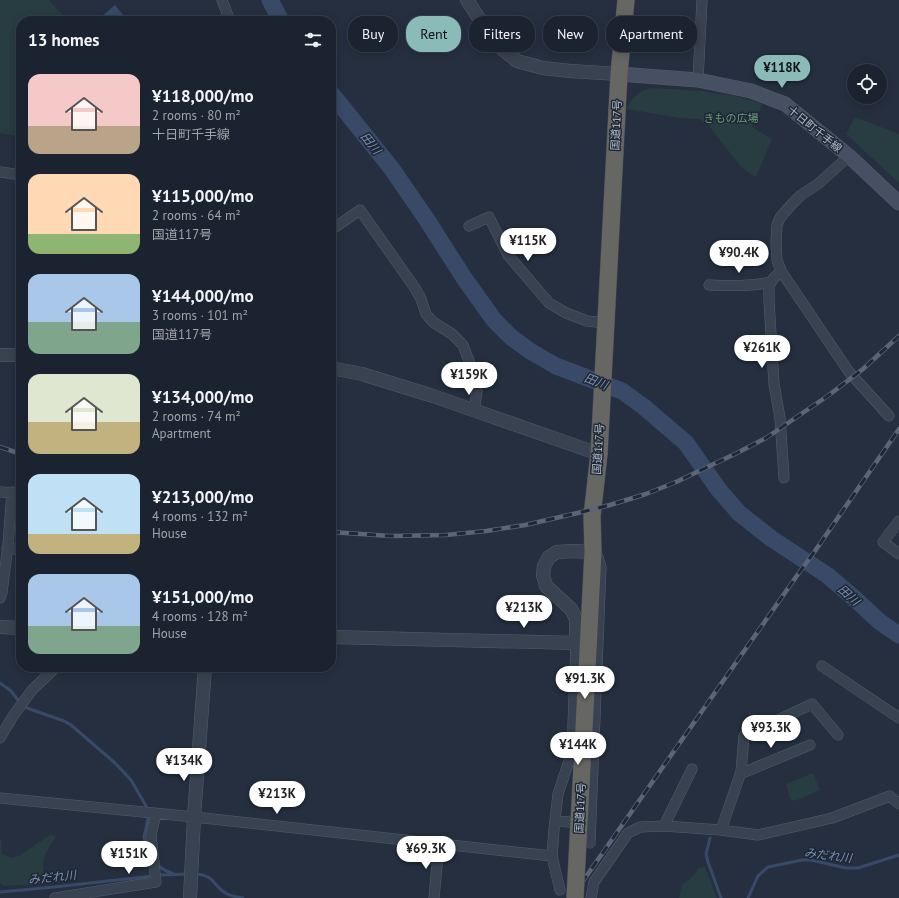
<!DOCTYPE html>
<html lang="en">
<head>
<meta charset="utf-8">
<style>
  :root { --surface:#1c2330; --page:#292f3c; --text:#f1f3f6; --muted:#a0a4ab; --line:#3a404c; --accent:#8bbbb9 }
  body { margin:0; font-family:"PT Sans","Noto Sans JP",sans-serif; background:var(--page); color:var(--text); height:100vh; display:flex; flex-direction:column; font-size:15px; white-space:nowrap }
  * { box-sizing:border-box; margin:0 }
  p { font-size:13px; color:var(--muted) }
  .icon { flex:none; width:22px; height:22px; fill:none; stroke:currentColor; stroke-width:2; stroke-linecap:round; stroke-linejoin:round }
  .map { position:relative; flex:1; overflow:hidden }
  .drawer { position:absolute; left:16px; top:16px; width:320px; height:656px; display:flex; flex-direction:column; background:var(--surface); border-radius:16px; box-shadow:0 2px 10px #0003,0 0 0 1px var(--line) }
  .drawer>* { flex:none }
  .hud { position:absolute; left:348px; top:16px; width:380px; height:36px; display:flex; gap:8px }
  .controls { position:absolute; left:847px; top:64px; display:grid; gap:8px }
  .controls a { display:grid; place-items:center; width:40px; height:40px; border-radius:50%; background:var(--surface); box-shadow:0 2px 10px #0003,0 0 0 1px var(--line); font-size:20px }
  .price { position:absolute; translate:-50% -34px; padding:0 9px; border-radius:14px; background:#fff; color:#222; font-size:13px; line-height:26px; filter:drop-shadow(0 1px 2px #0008) }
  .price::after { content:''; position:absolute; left:50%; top:24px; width:12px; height:9px; margin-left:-6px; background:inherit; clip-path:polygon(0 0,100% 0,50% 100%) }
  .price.selected { background:var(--accent); color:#111 }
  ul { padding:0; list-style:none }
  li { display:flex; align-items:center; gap:12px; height:100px; padding:0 12px }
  li span { display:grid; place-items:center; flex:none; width:112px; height:80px; border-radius:12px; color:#555 }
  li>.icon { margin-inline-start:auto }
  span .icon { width:48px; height:48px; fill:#fffc; stroke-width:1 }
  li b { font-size:17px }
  h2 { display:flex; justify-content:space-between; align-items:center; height:48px; padding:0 12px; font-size:17px }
  .pill { padding:0 14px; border-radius:16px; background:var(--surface); box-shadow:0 2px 10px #0003,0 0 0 1px var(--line); font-size:14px; line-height:36px }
  .pill.selected { background:var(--accent); color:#111 }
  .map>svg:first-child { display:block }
  .green { fill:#273d41 }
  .water { fill:#384a68 }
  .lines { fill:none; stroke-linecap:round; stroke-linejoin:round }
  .stream { stroke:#384a68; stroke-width:3 }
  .river { stroke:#384a68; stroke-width:17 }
  .minor-casing { stroke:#545d6b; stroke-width:11 }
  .tertiary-casing { stroke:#545d6b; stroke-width:14 }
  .secondary-casing { stroke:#545d6b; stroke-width:15 }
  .trunk-casing { stroke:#414a58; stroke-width:18 }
  .minor { stroke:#394250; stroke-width:10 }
  .tertiary { stroke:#394250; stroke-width:13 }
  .secondary { stroke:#475063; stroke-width:14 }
  .trunk { stroke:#666663; stroke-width:17 }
  .rail-casing { stroke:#5b6577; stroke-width:4.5 }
  .rail { stroke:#1e2735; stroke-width:3; stroke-dasharray:9; stroke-linecap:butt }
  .trunk-bridge-casing { stroke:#414a58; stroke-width:18; stroke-linecap:butt }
  .trunk-bridge { stroke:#666663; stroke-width:17 }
  .labels { text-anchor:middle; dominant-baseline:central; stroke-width:3; stroke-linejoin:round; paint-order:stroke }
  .park-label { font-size:11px; fill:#6c9c79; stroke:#1e2735 }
  .street-label { font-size:11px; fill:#b5bdcb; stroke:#1e2735 }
  .water-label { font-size:12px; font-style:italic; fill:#7c91b2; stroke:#1e2735 }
</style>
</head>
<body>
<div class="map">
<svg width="899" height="898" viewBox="0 0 899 898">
  <rect width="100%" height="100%" fill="#252f40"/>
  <path class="green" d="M0,0H49L66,19L69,21H21V137L0,133Z
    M652,88L702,91L740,97L762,104L752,127L772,139L756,177L742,168L709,126L700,119L680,118L627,109C630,98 641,90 652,88Z
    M855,117L899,134V183L846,134Z
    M813,773L820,790L795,801L790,799L786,784Z
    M51,834L56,837C46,852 39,860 46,879L41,884L4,886L0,883V840H1L2,854L12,858L19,856Z
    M705,867L717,898H679L682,885L694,875L698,868Z"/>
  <path class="water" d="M115,5L128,21H96Z"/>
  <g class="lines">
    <path class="stream" d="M0,683L11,691L18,700L27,708L64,721L71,725L115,763L131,780L146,806L148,818L144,837L145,844L147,856L150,861
      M710,838L706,854L708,862L721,898
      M157,865L166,871L174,874
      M195,874C216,875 212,886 227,894C231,896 238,897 243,898
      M0,892L54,887L162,875L187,874
      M748,898L758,876L768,867L802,860H811L846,868H858L899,855"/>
    <path class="river" d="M270,0L281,21
      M331,93L392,169L427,220L464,278L494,320L511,337L530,351L556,366L622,391L644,407L686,443L719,490L739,513L772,539L827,575L854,598L880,622L899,635"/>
    <defs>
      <path id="minor" d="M222,0L230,21
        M698,80L702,0
        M849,156L818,184L801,195L792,204L784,213L780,218L777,225L776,242L777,260L781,271L849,372L889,416
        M0,172L21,175
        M331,223L334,228L360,210L415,288L421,299L426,314L433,322L452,334L463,345L473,372L477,391L474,411
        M469,226L489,217L508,255L549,303L566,313L587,321L605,323
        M781,271L773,279L769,286V301L774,384L780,418L784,478
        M709,285C728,286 753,286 771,282
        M0,492L21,493
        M899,521L883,542L899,554
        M7,549H21
        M0,598L2,592L8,545L12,492
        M822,666L899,718
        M0,738L13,716L32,690L53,670L55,667
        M740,774L810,745
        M0,798L194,817L552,856
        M555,821L583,823
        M664,826L692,769
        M721,830L741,772L744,736L812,704L838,735
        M590,843L601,567L598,557L596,555
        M560,890L552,856L554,829L558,794L572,752L576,643
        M55,898L156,882L151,835L156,814
        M434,898L439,844
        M591,898L594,882L628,833L640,827L664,826L721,830L758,835L832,818L890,796L899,804"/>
      <path id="tertiary" d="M467,0L495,43L517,61L543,68L570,71L619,74
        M0,355H21
        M331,368L362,374L433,396L599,454
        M0,627L21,628
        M331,637L576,643V619L571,609L546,586L543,575L544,566L549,557L557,552L572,551L593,552
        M190,898L194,817L205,667"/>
      <path id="secondary" d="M619,74L698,80L751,91L785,104L849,156L899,203"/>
      <path id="trunk" d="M586,690L593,552L592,516L599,454L619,74L626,0"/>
    </defs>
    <use href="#minor" class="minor-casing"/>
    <use href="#tertiary" class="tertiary-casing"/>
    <use href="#secondary" class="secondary-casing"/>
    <use href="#trunk" class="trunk-casing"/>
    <use href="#minor" class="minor"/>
    <use href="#tertiary" class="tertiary"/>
    <use href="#secondary" class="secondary"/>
    <use href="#trunk" class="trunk"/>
    <defs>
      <path id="rail" d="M0,447L21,454
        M331,532L390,536L446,535L486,531L525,525L582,512L610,505L646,494L676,482L737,453L766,438L829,395L863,369L899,336
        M571,898L796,577L815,551L899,429"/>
    </defs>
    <use href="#rail" class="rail-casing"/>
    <use href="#rail" class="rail"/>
    <defs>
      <path id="trunk-bridge" d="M575,898L586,690"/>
    </defs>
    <use href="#trunk-bridge" class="trunk-bridge-casing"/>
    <use href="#trunk-bridge" class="trunk-bridge"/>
  </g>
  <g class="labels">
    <g class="park-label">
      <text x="731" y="118">きもの広場</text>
    </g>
    <g class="street-label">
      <text transform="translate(616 125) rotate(-87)">国道117号</text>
      <text transform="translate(815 129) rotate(39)">十日町千手線</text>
      <text transform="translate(598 449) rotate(-86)">国道117号</text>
      <text transform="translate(580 808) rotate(-87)">国道117号</text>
    </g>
    <g class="water-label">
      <text transform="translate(371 143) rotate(51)">田川</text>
      <text transform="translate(596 381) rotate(21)">田川</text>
      <text transform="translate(849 595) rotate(42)">田川</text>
      <text transform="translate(828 855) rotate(7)">みだれ川</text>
      <text transform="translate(52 877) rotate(-6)">みだれ川</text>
    </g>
  </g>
</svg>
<div class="controls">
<a><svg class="icon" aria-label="locate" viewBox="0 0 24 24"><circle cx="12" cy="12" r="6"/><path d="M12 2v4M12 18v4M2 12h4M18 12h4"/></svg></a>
</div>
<b class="price selected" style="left:782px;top:89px">¥118K</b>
<b class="price" style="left:528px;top:262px">¥115K</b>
<b class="price" style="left:739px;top:274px">¥90.4K</b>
<b class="price" style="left:762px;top:369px">¥261K</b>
<b class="price" style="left:469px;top:396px">¥159K</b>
<b class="price" style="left:524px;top:629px">¥213K</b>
<b class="price" style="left:585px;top:700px">¥91.3K</b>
<b class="price" style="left:771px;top:749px">¥93.3K</b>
<b class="price" style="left:578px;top:766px">¥144K</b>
<b class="price" style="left:184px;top:782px">¥134K</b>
<b class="price" style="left:277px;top:815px">¥213K</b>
<b class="price" style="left:426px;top:870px">¥69.3K</b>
<b class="price" style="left:129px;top:875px">¥151K</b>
<div class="hud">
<a class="pill">Buy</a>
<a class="pill selected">Rent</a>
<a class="pill">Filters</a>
<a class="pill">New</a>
<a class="pill">Apartment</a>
</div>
<section class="drawer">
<h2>13 homes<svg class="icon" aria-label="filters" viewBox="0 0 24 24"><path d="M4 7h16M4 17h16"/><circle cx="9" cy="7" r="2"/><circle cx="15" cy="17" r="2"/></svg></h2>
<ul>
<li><span style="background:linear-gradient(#f6c9c9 65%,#b9a48a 0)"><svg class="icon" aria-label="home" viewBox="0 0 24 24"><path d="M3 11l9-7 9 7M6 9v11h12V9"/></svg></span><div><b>¥118,000/mo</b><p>2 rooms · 80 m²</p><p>十日町千手線</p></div></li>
<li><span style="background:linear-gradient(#ffd9b3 75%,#8fb573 0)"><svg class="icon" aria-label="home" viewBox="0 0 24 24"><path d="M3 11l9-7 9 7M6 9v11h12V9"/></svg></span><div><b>¥115,000/mo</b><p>2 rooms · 64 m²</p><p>国道117号</p></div></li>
<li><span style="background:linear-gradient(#a9c7e8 60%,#7fa58c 0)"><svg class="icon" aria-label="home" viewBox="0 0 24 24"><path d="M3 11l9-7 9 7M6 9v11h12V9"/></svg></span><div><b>¥144,000/mo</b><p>3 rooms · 101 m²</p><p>国道117号</p></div></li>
<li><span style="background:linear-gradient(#dfe7d0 60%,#c2b280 0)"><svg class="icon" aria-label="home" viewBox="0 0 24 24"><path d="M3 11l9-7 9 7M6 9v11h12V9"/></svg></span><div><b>¥134,000/mo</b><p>2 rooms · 74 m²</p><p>Apartment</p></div></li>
<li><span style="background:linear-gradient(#bfe0f5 75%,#c2b280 0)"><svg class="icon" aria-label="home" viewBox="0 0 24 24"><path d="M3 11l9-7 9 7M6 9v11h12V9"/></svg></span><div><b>¥213,000/mo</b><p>4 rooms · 132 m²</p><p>House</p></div></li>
<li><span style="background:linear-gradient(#a9c7e8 65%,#7fa58c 0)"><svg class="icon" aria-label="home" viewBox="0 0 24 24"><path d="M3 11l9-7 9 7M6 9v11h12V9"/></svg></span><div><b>¥151,000/mo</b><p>4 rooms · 128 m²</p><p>House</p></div></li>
</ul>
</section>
</div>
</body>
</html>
